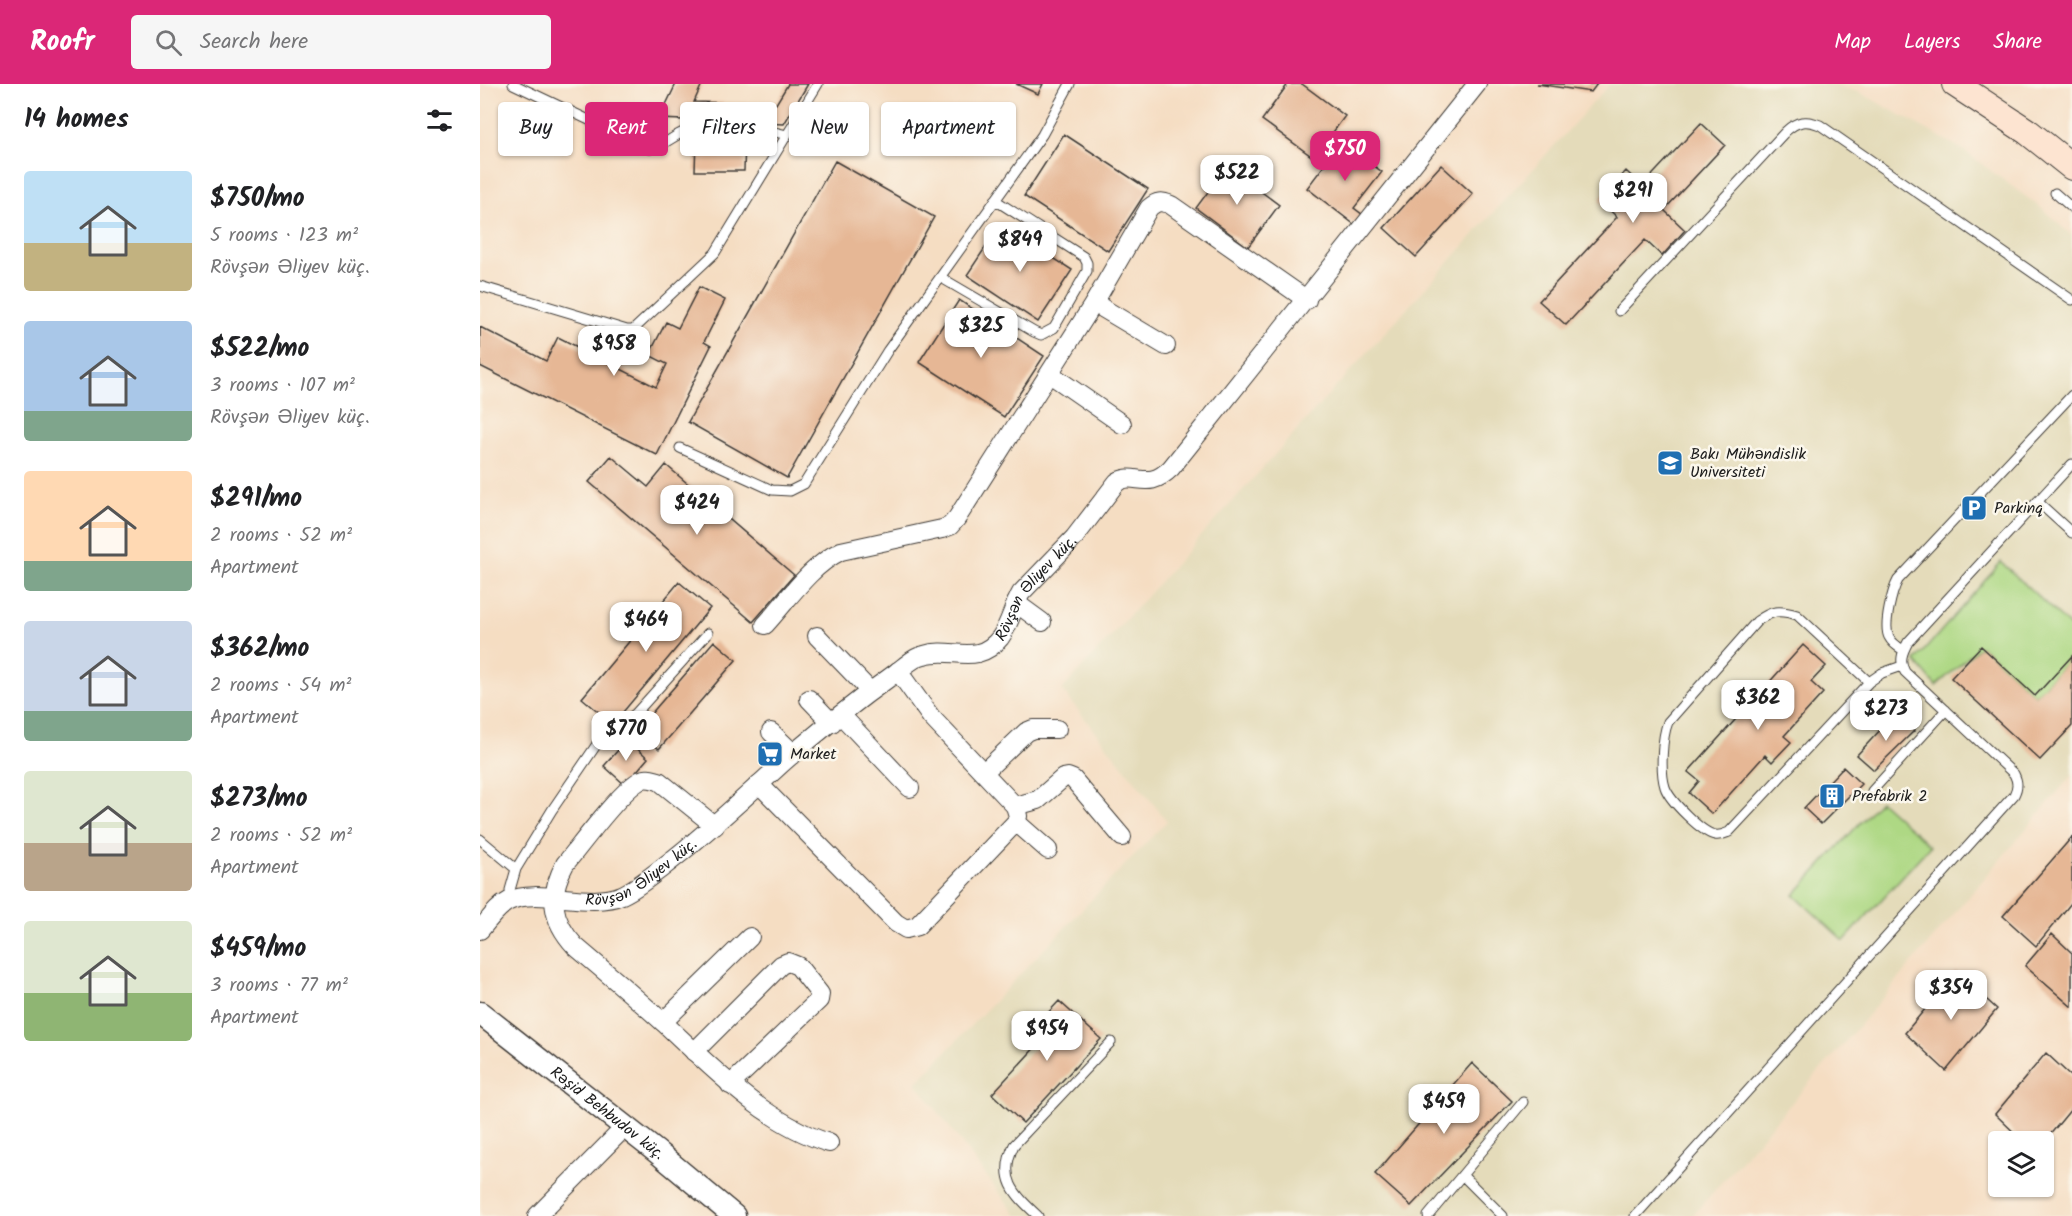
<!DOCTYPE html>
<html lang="en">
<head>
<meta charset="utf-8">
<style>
  :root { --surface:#fff; --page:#f6f6f6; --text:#202124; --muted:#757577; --accent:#db2777 }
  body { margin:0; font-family:Kalam,sans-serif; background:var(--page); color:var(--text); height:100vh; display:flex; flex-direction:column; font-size:22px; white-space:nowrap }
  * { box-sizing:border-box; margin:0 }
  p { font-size:20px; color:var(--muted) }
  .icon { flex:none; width:33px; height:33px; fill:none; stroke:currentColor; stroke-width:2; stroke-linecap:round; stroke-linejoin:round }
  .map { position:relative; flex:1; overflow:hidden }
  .drawer { display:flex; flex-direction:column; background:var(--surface); width:480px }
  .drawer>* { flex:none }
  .guide { position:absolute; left:18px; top:18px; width:570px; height:54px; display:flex; gap:12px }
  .controls { position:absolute; left:1508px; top:1047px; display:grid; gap:12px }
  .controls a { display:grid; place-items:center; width:66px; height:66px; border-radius:6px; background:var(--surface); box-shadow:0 2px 4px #0004; font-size:30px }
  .price { position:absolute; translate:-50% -51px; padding:0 14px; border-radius:12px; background:#fff; color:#222; font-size:20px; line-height:39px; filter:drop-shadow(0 2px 3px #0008) }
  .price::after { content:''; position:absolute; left:50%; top:36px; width:18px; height:14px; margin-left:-9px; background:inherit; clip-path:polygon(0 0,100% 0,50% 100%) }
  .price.current { background:var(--accent); color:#fff }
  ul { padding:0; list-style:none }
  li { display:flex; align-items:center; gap:18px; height:150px; padding:0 24px }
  li span { display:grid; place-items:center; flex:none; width:168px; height:120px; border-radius:6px; color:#555 }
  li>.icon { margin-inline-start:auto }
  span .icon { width:72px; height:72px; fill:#fffc; stroke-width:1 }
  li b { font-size:26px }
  h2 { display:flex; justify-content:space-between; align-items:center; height:72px; padding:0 24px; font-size:26px }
  .pill { padding:0 21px; border-radius:6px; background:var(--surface); box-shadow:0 2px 4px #0004; font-size:21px; line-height:54px }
  .pill.current { background:var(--accent); color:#fff }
  header { display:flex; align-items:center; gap:36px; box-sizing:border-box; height:84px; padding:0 30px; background:var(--accent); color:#fff }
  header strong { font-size:28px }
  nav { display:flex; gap:33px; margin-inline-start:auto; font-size:21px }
  .search { width:420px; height:54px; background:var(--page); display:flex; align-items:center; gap:15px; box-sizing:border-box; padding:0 21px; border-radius:6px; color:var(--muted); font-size:22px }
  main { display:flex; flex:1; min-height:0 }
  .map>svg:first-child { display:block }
  .built { fill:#e4dbba }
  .green { fill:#aed884; stroke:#657a50; stroke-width:1.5 }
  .building { fill:#e6b795 }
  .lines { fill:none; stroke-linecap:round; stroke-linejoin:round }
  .service-casing { stroke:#3d3935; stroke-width:11 }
  .minor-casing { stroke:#3d3935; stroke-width:20 }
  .tertiary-casing { stroke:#3d3935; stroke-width:25 }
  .secondary-casing { stroke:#3d3935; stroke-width:28 }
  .service { stroke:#fff; stroke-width:9 }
  .minor { stroke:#fff; stroke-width:18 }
  .tertiary { stroke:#fff; stroke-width:22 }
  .secondary { stroke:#fde4d1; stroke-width:26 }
  .labels { text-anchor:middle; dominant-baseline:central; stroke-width:5; stroke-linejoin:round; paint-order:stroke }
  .poi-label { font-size:16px; fill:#1c1c1c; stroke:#fbf7ec; text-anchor:start }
  .street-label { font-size:16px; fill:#1c1c1c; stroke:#fbf7ec }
</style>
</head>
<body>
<header>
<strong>Roofr</strong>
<div class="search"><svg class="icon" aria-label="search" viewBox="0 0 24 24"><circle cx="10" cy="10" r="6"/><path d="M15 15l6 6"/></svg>Search here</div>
<nav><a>Map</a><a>Layers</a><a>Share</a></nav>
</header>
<main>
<section class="drawer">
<h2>14 homes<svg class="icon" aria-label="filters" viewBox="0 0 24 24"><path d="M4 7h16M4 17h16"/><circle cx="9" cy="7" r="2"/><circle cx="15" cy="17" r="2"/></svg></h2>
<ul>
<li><span style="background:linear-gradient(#bfe0f5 60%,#c2b280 0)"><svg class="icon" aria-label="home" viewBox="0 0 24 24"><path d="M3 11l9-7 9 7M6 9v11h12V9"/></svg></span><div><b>$750/mo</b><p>5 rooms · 123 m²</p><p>Rövşən Əliyev küç.</p></div></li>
<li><span style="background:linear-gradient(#a9c7e8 75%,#7fa58c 0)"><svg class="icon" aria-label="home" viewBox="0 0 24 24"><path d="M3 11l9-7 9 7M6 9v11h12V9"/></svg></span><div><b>$522/mo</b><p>3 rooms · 107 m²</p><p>Rövşən Əliyev küç.</p></div></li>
<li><span style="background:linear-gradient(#ffd9b3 75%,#7fa58c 0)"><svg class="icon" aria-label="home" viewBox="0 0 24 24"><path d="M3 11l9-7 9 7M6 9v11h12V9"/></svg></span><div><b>$291/mo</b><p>2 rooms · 52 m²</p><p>Apartment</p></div></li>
<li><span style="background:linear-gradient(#c9d6e8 75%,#7fa58c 0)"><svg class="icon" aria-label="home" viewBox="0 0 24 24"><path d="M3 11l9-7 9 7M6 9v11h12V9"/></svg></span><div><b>$362/mo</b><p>2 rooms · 54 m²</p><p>Apartment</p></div></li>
<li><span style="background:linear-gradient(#dfe7d0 60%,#b9a48a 0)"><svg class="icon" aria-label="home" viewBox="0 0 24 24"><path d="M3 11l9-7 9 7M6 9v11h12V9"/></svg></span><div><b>$273/mo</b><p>2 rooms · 52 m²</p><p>Apartment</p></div></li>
<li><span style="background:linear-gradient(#dfe7d0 60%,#8fb573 0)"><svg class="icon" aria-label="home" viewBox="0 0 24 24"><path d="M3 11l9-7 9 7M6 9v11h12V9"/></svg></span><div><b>$459/mo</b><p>3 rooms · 77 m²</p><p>Apartment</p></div></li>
</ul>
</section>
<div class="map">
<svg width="1592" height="1132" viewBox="0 0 1592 1132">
  <rect width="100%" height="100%" fill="#fbf7ec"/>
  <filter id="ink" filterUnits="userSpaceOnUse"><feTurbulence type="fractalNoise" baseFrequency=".0167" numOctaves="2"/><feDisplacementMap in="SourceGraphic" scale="12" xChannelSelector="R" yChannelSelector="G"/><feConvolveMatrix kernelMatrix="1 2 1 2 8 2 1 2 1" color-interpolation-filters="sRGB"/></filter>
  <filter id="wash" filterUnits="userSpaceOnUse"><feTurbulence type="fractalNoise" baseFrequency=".008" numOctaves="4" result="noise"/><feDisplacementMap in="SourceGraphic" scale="24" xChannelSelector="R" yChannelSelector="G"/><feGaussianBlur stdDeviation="1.35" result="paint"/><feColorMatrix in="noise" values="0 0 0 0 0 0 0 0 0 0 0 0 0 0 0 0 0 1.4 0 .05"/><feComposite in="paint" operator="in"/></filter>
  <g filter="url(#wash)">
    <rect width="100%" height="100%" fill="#f5ddc2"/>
    <path class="built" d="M1130,0H1347L1379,8L1480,64L1560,123L1592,152V691L1359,965L1212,1132H537L436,999L687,737L582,606Z"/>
    <path class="green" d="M1521,478L1592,544V572L1555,612L1501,562L1456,602L1435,577Z
      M1400,717L1450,762L1364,857L1314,811Z"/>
    <g id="blocks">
      <path class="building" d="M196,0H222L214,18L296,20L308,0H328L304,40L179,35Z
        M536,0H563L558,10Z
        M808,0H822L865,32L834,74L782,36Z
        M1057,0H1117L1111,8Z
        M1221,39L1245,61L1184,126L1205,146L1182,172L1165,156L1086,241L1059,217L1137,133L1119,116L1146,87L1162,102Z
        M584,50L668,105L628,167L544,112Z
        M216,55L265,56L264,87H215Z
        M862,58L902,88L874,124L883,131L875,141L827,104Z
        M355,77L454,133L307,394L208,338Z
        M961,81L993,110L936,173L904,144Z
        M747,82L799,121L768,163L716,124Z
        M521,140L592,186L558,238L487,191Z
        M219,203L245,216L224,258L231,262L177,371L0,282V243L66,277L78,253L176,303L187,280L169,271L186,238L198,244Z
        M479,216L564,272L524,333L439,278Z
        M131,372L168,403L186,381L314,491L273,538L109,398Z
        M199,498L230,524L133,640L102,614Z
        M234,557L256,576L179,665L157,646Z
        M1323,561L1346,582L1331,598L1343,609L1304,652L1311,658L1292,678L1285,671L1232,730L1209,709L1219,697L1208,688Z
        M1501,562L1555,612L1592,572V642L1560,676L1471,594Z
        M1416,629L1434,647L1394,686L1377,671Z
        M147,656L168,674L145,701L124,682Z
        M1363,683L1381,700L1341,740L1324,724Z
        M1592,753V818L1556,862L1523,832Z
        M1572,850L1592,869V923L1545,882Z
        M1476,888L1517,925L1466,987L1425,949Z
        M579,917L621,955L543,1039L512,1010L560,958L550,948Z
        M1566,969L1592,993V1024L1564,1058H1544L1515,1030Z
        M992,979L1032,1017L931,1122L895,1090Z"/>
    </g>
  </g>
  <g filter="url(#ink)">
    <use href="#blocks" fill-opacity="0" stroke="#3d3935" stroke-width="1.5"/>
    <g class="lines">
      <defs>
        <path id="service" d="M33,0L170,65C186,62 196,48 212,45L287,46L307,51
          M1575,109L1592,124
          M460,193L554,248L561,251L574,244L607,187V179L604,173L515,116
          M0,202L147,246H153L235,169L338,0
          M1139,227L1306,47C1317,37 1326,35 1340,41L1592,216
          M200,364L292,406L310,407L324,400L408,266L562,51L590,0
          M1558,418L1592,449
          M1423,566C1418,563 1412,559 1409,553C1403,542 1412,507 1418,496L1592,311
          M1389,598L1317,531C1298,525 1292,527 1277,537L1188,638C1182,653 1180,687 1185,703C1189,716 1222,749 1235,751C1241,752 1244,750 1249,748L1389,598L1402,589L1422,582
          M1392,707L1466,626
          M0,755L36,785
          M31,816L30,806L36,785L72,726L117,660L156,629L228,549
          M982,1091L1023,1132
          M558,1132C534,1110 518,1094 534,1061L631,958
          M948,1132L1043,1018
          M1155,1132L1534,711C1538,703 1538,698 1534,690L1425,588C1419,577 1422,569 1428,558L1592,380"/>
        <g id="minor">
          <path d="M614,219L686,262"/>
          <path d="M570,290L642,340"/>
          <path d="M536,519L562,538"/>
          <path d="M285,541C308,516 330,482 361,467L462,445L470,442L477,434L614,219L669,124C677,117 681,117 691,121L827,216"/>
          <path d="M337,552L390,607"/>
          <path d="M329,615L352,639"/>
          <path d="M361,631L430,704"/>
          <path d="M291,648L314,670"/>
          <path d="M504,688L546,648L553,645H577"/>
          <path d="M279,700L416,839L426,845L437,842L536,738L538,732L535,722L451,633L418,587"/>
          <path d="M535,722L558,716L583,694L588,693L593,695L642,753"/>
          <path d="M536,738L568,766"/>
          <path d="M235,742L179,697C174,696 166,693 161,696C140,707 101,761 85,780C68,811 71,836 95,862C125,887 155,913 184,939C232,984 285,1039 349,1059"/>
          <path id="s1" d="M0,846C9,836 17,823 29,817C58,803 109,825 142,811C157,804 170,793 183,783C220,755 252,725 286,694C327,656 372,620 417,588C425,582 434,573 444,571C472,562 497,583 520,554C530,540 533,523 541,509L594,454L637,398C656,387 667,408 691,384L997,0"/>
          <path d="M183,938L270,853"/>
          <path d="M214,968L301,881L308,878L318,882L340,910L339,916L250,1001"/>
          <path d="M57,1132L145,1043"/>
        </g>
        <g id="tertiary">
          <path id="s2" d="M0,929L177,1068L254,1132"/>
        </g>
        <path id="secondary" d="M1475,0L1548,48L1592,83"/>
      </defs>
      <use href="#service" class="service-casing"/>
      <use href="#minor" class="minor-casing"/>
      <use href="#tertiary" class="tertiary-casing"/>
      <use href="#secondary" class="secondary-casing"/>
      <use href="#service" class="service"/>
      <use href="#minor" class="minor"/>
      <use href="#tertiary" class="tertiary"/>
      <use href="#secondary" class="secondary"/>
    </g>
  </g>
  <defs>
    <symbol id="university-square" viewBox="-11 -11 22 22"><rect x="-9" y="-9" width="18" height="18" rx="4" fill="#1f6fb2" stroke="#fbf7ec"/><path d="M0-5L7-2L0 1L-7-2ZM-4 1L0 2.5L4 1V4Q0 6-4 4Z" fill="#fff"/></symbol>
    <symbol id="parking-square" viewBox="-11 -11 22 22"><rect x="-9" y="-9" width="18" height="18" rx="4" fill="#1f6fb2" stroke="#fbf7ec"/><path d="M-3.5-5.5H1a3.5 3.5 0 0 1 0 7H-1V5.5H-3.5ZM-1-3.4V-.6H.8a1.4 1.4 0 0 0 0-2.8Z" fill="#fff"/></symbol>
    <symbol id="supermarket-square" viewBox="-11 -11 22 22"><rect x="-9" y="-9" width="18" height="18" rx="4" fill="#1f6fb2" stroke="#fbf7ec"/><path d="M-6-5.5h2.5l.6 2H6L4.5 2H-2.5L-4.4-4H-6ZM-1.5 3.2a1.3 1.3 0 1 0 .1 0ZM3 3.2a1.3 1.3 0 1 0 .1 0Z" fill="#fff"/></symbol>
    <symbol id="building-square" viewBox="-11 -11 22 22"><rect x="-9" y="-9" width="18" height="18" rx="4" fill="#1f6fb2" stroke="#fbf7ec"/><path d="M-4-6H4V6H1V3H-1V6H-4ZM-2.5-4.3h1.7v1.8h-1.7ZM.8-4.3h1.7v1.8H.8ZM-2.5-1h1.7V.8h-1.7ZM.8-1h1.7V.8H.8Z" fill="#fff"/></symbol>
  </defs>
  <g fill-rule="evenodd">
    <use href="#university-square" x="1175" y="364" width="30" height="30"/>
    <use href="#parking-square" x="1479" y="409" width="30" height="30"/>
    <use href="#supermarket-square" x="275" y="655" width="30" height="30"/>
    <use href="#building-square" x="1337" y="697" width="30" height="30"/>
  </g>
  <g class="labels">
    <g class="poi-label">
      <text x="1210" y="370">Bakı Mühəndislik<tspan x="1210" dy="18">Universiteti</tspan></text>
      <text x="1514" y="424">Parkinq</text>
      <text x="310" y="670">Market</text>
      <text x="1372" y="712">Prefabrik 2</text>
    </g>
    <g class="street-label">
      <text stroke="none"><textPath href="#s1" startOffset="686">Rövşən Əliyev küç.</textPath></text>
      <text stroke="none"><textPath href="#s1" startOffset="182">Rövşən Əliyev küç.</textPath></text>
      <text stroke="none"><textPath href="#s2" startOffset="162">Rəşid Behbudov küç.</textPath></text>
    </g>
  </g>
</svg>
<div class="controls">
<a><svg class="icon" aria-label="layers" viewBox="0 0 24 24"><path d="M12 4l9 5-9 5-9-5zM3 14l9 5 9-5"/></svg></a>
</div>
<b class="price current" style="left:865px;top:98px">$750</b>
<b class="price" style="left:757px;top:122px">$522</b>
<b class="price" style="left:1153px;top:140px">$291</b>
<b class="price" style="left:540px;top:189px">$849</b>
<b class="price" style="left:501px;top:275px">$325</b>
<b class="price" style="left:134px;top:293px">$958</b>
<b class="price" style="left:217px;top:452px">$424</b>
<b class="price" style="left:166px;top:569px">$464</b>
<b class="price" style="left:1278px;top:647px">$362</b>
<b class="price" style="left:1406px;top:658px">$273</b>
<b class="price" style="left:146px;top:678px">$770</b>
<b class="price" style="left:1471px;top:937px">$354</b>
<b class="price" style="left:567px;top:978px">$954</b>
<b class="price" style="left:964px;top:1051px">$459</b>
<div class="guide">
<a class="pill">Buy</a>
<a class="pill current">Rent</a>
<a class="pill">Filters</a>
<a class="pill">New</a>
<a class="pill">Apartment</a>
</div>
</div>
</main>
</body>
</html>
